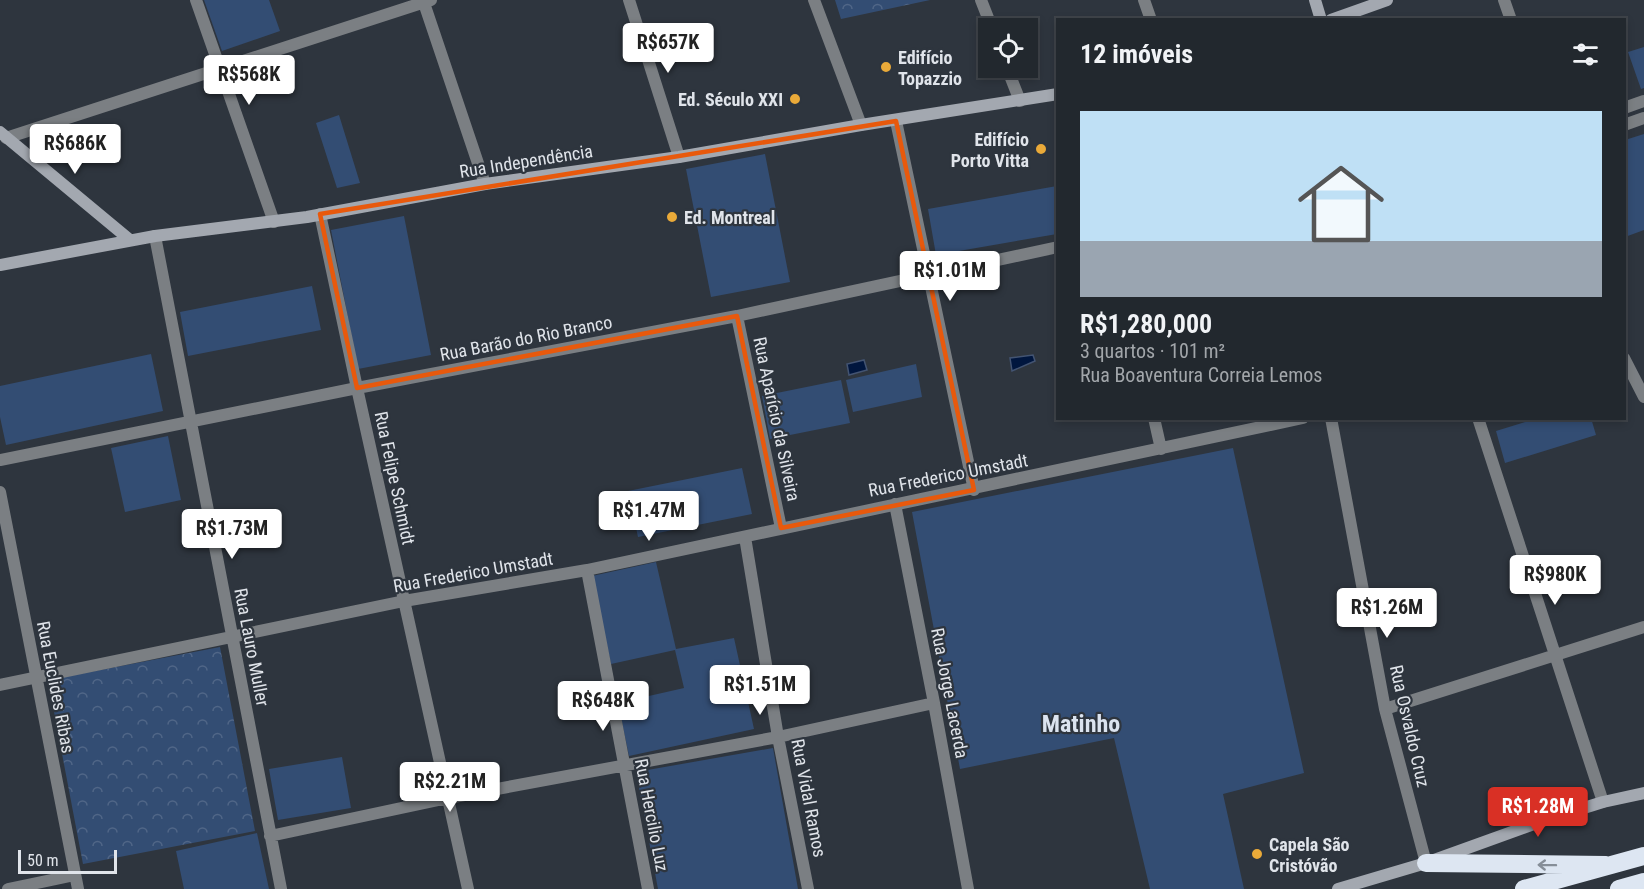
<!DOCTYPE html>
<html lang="pt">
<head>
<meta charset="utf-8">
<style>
  :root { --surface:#22282e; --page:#2a3036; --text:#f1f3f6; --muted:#a2a6aa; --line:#3f444a; --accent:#d93025 }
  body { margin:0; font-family:"Roboto Condensed",sans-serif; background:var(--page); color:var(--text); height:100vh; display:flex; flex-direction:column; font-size:22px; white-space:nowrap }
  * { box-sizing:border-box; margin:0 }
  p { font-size:20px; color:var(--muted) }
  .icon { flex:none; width:33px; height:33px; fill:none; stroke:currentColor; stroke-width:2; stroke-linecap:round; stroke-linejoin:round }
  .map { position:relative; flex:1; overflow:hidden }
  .side { position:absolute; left:1056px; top:18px; width:570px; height:402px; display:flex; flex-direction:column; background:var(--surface); border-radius:0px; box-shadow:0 3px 9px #0003,0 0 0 2px var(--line) }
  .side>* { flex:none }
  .fabs { position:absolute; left:978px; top:18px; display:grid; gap:12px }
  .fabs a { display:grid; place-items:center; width:60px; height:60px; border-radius:0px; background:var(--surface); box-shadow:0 3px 9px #0003,0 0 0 2px var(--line); font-size:30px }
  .scale { position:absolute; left:18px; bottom:15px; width:99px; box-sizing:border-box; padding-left:6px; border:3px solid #e0e4ea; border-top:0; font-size:16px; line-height:21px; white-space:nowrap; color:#e0e4ea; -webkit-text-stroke:4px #2e353e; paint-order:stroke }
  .price { position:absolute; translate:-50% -51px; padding:0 14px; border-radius:6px; background:#fff; color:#222; font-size:20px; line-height:39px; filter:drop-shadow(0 2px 3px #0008) }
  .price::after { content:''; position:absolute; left:50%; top:36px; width:18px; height:14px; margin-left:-9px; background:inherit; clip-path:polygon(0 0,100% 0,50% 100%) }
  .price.active { background:var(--accent); color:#fff }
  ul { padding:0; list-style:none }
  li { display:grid; align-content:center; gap:12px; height:318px; padding:0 24px }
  li span { display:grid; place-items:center; height:186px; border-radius:0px; color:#555 }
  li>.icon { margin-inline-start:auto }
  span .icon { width:108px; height:108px; fill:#fffc; stroke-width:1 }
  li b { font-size:26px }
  h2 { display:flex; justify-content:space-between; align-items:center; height:72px; padding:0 24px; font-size:26px }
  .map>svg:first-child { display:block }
  .grass { fill:#334d73 }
  .forest { fill:url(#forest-crowns) }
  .water { fill:#00163e; stroke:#435472; stroke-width:1.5 }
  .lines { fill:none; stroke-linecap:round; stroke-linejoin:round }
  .street { stroke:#7b7f83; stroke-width:12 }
  .secondary { stroke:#a3a8b0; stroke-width:12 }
  .highway { stroke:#dde6f2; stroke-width:18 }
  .oneway { stroke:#868e98 }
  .marked { fill:none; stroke:#e8590c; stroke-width:4.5; stroke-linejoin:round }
  .poi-dot { fill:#eaaa39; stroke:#2e353e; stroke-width:2 }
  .labels { text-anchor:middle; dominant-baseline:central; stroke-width:4.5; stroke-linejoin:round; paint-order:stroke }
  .poi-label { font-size:18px; font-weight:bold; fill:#e0e4ea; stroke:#2e353e; text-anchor:start }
  .street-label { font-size:18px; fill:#e0e4ea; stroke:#2e353e }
  .district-label { font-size:24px; font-weight:bold; fill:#dbe3ef; stroke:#2e353e }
</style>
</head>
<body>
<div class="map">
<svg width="1644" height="889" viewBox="0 0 1644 889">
  <defs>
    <pattern id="forest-crowns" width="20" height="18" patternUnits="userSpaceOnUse" patternTransform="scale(1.5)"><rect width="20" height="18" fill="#334d73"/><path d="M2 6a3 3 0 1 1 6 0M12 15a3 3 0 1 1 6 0" fill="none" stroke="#506687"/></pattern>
  </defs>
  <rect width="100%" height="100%" fill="#2e353e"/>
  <path class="grass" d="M204,0H269L280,31L222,51Z
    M1644,47V88L1641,89L1628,52Z
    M339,115L360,183L337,188L316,123Z
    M1644,134V230L1625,237V140Z
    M765,154L790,282L711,297L686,169Z
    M1057,186V234L936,255L928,209Z
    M404,216L431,355L358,369L331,230Z
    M312,286L321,330L188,356L180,312Z
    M151,354L163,411L6,445L0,417V386Z
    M916,364L922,397L853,412L846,380Z
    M841,380L850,423L770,439L762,396Z
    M1591,418L1596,435L1505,463L1496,431L1535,419Z
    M168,436L181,500L125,512L111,448Z
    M1233,448L1304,773L1223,794L1244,889H1150L1114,738L960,769L912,512Z
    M742,468L752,514L638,537L628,491Z
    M656,562L676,649L734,638L754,729L629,756L618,703L684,688L675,650L611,664L592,576Z
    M773,748L798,889H658L636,772Z
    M342,757L351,808L278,820L269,769Z
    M257,833L269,889H184L176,851Z"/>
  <path class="forest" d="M835,0H930L841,19Z
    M220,647L255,831L83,864L48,680Z"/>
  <path class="water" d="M1033,355L1035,361L1012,371L1010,358Z
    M864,360L867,370L849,375L847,364Z"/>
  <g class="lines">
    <path class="street" d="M196,0L274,222
      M423,0L485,184
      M629,0L679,157
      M814,0L861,125
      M981,0L992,28
      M1144,0L1151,20
      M1504,0L1511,20
      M1007,68L1020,101
      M1624,108L1644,101
      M896,121L974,490
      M1624,125L1644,118
      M6,138L431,0
      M320,214L357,388L468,889
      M155,236L281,889
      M737,316L781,528
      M1624,358L1644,397
      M1154,418L1161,449
      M1331,418L1385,709L1426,863
      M1478,418L1603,802
      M0,460L357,388L737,316L1058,247
      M0,492L78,889
      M895,504L934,703L968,889
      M745,537L778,737L808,889
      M587,570L648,889
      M0,685L404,601L587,570L1303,418
      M1385,709L1644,627
      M270,836L448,798L778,737L934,703
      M8,889L75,875"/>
    <path class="secondary" d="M1315,0L1321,20
      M1331,20L1387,0
      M0,132L130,240
      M0,265L155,236L307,217L485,184L679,157L861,125L1058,94
      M1338,889L1426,863L1542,821L1603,802L1644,793"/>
    <path class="highway" d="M1426,863L1606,865
      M1524,889L1644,856
      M1619,889L1644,882"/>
  </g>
  <defs><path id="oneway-shaft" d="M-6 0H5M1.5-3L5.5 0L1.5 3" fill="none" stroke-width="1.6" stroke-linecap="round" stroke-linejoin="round" transform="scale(1.5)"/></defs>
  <use class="oneway" href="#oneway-shaft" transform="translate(1547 865) rotate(-179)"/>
  <path class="marked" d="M896,121L974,490L781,528L737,316L357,388L320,214Z"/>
  <g class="poi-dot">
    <circle cx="886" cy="67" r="6"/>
    <circle cx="795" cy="99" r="6"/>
    <circle cx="1041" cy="149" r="6"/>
    <circle cx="672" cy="217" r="6"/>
    <circle cx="1257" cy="854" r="6"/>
  </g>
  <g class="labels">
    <g class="poi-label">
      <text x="898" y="57">Edifício<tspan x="898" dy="21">Topazzio</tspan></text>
      <text x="783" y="99" text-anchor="end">Ed. Século XXI</text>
      <text x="1029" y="139" text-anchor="end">Edifício<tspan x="1029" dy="21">Porto Vitta</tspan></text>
      <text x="684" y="217">Ed. Montreal</text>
      <text x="1269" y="844">Capela São<tspan x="1269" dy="21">Cristóvão</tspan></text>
    </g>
    <g class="street-label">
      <text transform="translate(526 161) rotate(-9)">Rua Independência</text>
      <text transform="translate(526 338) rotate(-11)">Rua Barão do Rio Branco</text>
      <text transform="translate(777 419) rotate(78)">Rua Aparício da Silveira</text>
      <text transform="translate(948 475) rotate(-11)">Rua Frederico Umstadt</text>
      <text transform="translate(395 478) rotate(78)">Rua Felipe Schmidt</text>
      <text transform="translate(473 572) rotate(-10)">Rua Frederico Umstadt</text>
      <text transform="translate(252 647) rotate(79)">Rua Lauro Muller</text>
      <text transform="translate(56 687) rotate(79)">Rua Euclides Ribas</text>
      <text transform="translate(950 693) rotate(79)">Rua Jorge Lacerda</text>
      <text transform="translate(1410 726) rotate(77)">Rua Osvaldo Cruz</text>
      <text transform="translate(809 798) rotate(79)">Rua Vidal Ramos</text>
      <text transform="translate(652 815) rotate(79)">Rua Hercilio Luz</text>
    </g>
    <g class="district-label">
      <text x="1081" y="724">Matinho</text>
    </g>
  </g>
</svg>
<div class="fabs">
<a><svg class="icon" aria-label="locate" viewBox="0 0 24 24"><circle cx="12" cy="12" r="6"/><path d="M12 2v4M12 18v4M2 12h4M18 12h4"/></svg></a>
</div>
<div class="scale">50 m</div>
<b class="price" style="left:668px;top:74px">R$657K</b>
<b class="price" style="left:249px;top:106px">R$568K</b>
<b class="price" style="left:75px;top:175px">R$686K</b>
<b class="price" style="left:950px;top:302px">R$1.01M</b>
<b class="price" style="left:649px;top:542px">R$1.47M</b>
<b class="price" style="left:232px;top:560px">R$1.73M</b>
<b class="price" style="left:1555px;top:606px">R$980K</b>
<b class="price" style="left:1387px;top:639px">R$1.26M</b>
<b class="price" style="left:760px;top:716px">R$1.51M</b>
<b class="price" style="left:603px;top:732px">R$648K</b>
<b class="price" style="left:450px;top:813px">R$2.21M</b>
<b class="price active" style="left:1538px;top:838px">R$1.28M</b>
<section class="side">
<h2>12 imóveis<svg class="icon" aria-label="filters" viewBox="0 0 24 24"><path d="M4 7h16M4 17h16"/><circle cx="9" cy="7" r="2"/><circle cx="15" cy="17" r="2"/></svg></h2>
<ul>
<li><span style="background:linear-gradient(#bfe0f5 70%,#9aa5b1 0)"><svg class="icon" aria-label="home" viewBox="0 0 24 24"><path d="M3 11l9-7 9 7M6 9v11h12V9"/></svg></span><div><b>R$1,280,000</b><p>3 quartos · 101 m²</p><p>Rua Boaventura Correia Lemos</p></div></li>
</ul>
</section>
</div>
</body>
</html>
